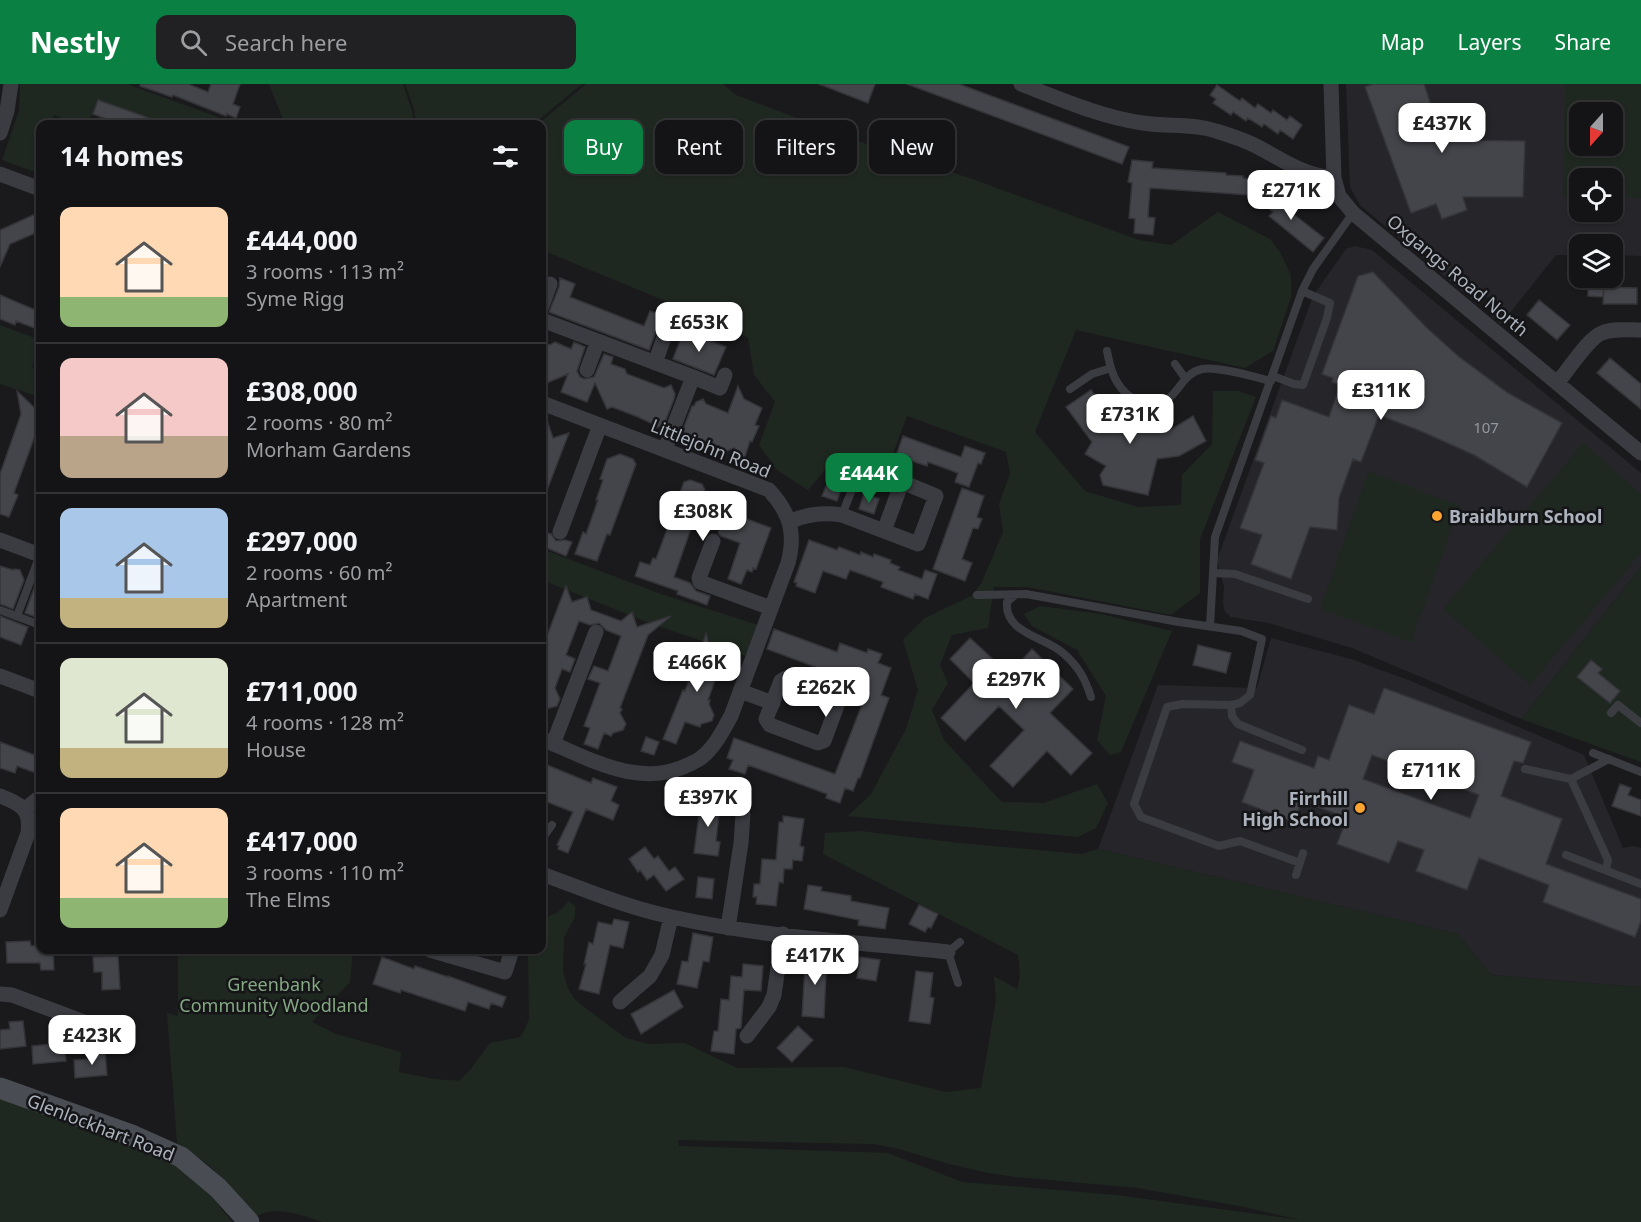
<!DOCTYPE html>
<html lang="en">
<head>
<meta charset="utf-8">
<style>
  :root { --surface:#141416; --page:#212123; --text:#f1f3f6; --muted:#9d9ea1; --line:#333335; --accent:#0b8043 }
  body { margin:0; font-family:"Noto Sans",sans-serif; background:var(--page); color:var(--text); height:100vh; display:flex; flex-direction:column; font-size:22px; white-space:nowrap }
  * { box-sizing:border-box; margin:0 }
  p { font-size:20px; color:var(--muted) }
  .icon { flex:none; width:33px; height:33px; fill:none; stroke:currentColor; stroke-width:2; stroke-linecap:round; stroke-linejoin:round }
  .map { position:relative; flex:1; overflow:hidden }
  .drawer { position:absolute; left:36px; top:36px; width:510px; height:834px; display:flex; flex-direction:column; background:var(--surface); border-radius:12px; box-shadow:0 2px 4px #0004,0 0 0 2px var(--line) }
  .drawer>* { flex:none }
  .top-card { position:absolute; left:564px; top:36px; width:570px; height:54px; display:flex; gap:12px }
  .needle { width:39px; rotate:201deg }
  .controls { position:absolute; left:1569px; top:18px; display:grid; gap:12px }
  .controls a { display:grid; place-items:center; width:54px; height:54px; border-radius:12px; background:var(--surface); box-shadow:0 2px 4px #0004,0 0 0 2px var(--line); font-size:30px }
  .price { position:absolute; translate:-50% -51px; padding:0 14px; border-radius:12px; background:#fff; color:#222; font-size:20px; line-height:39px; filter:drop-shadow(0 2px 3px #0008) }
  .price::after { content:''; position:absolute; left:50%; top:36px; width:18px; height:14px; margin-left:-9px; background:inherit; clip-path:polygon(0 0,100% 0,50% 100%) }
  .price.selected { background:var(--accent); color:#fff }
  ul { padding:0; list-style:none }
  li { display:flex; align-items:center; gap:18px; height:150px; padding:0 24px }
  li+li { border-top:2px solid var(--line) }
  li span { display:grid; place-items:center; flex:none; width:168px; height:120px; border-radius:12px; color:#555 }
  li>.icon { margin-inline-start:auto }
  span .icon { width:72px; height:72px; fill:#fffc; stroke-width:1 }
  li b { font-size:26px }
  h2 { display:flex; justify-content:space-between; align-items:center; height:72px; padding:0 24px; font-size:26px }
  .tag { padding:0 21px; border-radius:12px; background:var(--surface); box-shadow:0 2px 4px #0004,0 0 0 2px var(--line); font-size:21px; line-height:54px }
  .tag.selected { background:var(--accent); color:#fff }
  header { display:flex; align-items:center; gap:36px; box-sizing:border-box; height:84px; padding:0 30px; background:var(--accent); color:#fff }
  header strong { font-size:28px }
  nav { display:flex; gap:33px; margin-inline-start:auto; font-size:21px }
  .search { width:420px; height:54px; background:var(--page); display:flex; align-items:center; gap:15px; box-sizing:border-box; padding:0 21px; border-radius:12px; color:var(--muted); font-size:22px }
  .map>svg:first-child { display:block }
  .built { fill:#26262a; fill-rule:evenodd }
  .green { fill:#1f2820; fill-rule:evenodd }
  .building { fill:#44454a; stroke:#343439; stroke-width:1.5; fill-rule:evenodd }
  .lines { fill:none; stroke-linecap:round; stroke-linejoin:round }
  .lane { stroke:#3b3c42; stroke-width:8 }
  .street { stroke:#3b3c42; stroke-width:15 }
  .secondary { stroke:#494c52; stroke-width:21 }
  .poi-dot { fill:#fca432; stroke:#151518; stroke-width:2 }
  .labels { text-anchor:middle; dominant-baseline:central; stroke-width:5; stroke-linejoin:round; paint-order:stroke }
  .number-label { font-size:15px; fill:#9298a0 }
  .street-label { font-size:18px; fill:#acb3bd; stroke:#151518 }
  .poi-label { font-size:18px; font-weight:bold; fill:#acb3bd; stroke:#151518; text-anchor:start }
  .park-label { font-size:18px; fill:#84a882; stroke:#151518 }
</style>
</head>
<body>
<header>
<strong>Nestly</strong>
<div class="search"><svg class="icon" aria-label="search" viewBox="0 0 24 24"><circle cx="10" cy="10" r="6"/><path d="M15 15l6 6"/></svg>Search here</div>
<nav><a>Map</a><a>Layers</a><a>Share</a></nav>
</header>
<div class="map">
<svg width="1641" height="1138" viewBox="0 0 1641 1138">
  <rect width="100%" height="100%" fill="#1a1a1d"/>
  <path class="built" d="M1346,0H1641V172L1613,171L1612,160H1580L1579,171H1556L1501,240L1490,231L1496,224L1494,214L1483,212L1476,219L1360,121L1350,103ZM1580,28H1612V62H1580ZM1580,94H1612V128H1580Z
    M1355,162L1372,166L1641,389V483L1521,635L1352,564L1268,539L1231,533L1225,528L1223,520L1224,503L1217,476L1313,212L1346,165Z
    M1271,554L1351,575L1411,597L1584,671L1623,764L1633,762L1641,764V903L1491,891L1458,850L1098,765L1158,601L1257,604Z"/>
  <path class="green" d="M20,0H127L237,40H165L154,37L152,40H143L146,33L98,17L93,30L85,40L80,35L76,37L68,34L67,36L54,31L51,40H40V85L32,87L2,76L19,27Z
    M269,0H403L412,27L414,40H285Z
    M405,0H582L534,40H416L414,25Z
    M586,0H723L736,11L852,55L978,97L1139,156L1171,161L1218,128L1270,155L1280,168L1291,191V213L1273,267L1245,284L1076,246L1035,348L1085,407L1138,423L1181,421L1182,391L1212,360L1213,307H1238L1256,313L1200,455V509L1171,531L1027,503H994L988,544L952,551L940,581L948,599L932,626L944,656L1002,718L1044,719L1097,700L1108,719L1096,744L1078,753L848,732L871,710L906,645L918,606L903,556L925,534L971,512L981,500L1003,448L999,420L1010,390L1006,368L907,332L879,407L825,386L808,406L777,386L759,361L775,318L754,291L748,254L733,245L542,166V40H538Z
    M1565,0H1641V114L1613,113L1612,94H1580L1579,113H1563ZM1580,28H1612V62H1580Z
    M0,241L40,256L32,283L40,286V313L0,300Z
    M1583,359L1641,410V469L1530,601L1443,525Z
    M1368,387L1460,422L1411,558L1320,525Z
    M542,465L661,510L758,541L746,572L652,540L542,496Z
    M1641,483V678L1521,635Z
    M1040,522L1101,530L1172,547L1121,668L1110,671L1097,656L1106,612L1077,566L1032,542L1024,530Z
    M861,747L959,759L1082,770L1098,765L1458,850L1491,891L1641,903V1138H323C302,1132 278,1121 257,1132L209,1081L177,1059L167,929L178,932V866H353L350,898L312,938L336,950L401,968L399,988L434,995L459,997L470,986L490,959L520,953L525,945L529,935L528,866H542V835L558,828L569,817L575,822V833L564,854L563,887L567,902L573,913L584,923L626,954L648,960L685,959L737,984L844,983L946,1008L981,1004L996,916L994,892L1017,905L1020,892L1018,871L823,770L825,749ZM678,1056L874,1060L899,1065L949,1080L988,1089L1016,1093L1138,1104L1239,1122L1301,1136L1116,1111L962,1098L888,1069L679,1062Z
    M0,1012L143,1065L181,1083L210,1110L232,1138H0Z"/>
  <path class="building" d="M141,0H188L208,8L211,0H240L233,20L240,23L236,34L227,30L226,32L173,11L172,13L140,2Z
    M819,0H875L868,19Z
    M907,0H959L1129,63L1122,80Z
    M1373,0H1424L1443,56L1525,57L1523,113H1463L1467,126L1442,135L1436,120L1411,129L1365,3Z
    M1217,1L1240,17L1242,14L1255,24L1258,20L1271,29L1273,26L1287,36L1290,32L1302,41L1293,55L1280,46L1278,50L1264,40L1262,43L1248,34L1246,37L1233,28L1231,31L1213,19L1216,15L1210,11Z
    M98,16L163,39V40H120L93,30Z
    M1132,76L1153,78L1152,84L1226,89V91L1243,92V94L1250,95L1249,111L1150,104L1148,133L1155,134L1153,151L1134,149L1135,135L1129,134L1132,99L1128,98Z
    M1272,105L1296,124L1292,129L1324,154L1313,168L1269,132L1273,128L1261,119Z
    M40,128V147L10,160L0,183V146Z
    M1373,188L1427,244L1458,272L1508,309L1562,339L1527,403L1474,371L1423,348L1379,331L1361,378L1353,375L1339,414L1337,446L1310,443L1291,495L1251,480L1262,451L1240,444L1264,379L1255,376L1271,332L1276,334L1282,316L1329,333L1340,301L1332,298L1333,294L1322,290L1358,192Z
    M560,194L575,200L570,213L644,242L650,227L665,233L657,245L649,266L549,228L559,203Z
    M1588,196H1604L1603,213L1588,212Z
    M1604,203L1637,204V220H1603Z
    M0,211L40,228L37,245L16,237L15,241L0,235Z
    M1539,216L1570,241L1557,256L1527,231Z
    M684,246L726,263L714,291L673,275Z
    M542,258L550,261L555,258L571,265L574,258L585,263L577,287L580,293L584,295L594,293L604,270L613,273L611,280L625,285L627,290L664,304L671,301L675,310L674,315L664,341L656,344L653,340L638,333L612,323L607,325L595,299L587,318L561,308L568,290L542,301Z
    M1610,274L1641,300V325L1597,289Z
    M738,302L744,315L762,324L755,341L759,342L752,358L750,357L742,382L734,364L721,369L718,362L708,358L701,362L698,354L682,348L692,322H694L696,318L703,315L706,320L728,329Z
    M1091,306L1110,332L1133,346L1143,348L1172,345L1193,332L1206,357L1179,372L1157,375L1148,411L1103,401L1100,391L1106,382L1085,370L1092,358L1066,323Z
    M17,307L40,329V338L14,409L18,411L9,433L0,430V390L21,330Z
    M542,329L545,330L553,354L569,349L542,419Z
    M903,352L961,373L965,362L985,369L981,380L978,379L969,403L955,398L958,389L928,378L927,382L909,376L910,373L897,369Z
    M620,370L633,375L636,380L610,451L607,450L597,477L575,470L583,448L586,450L598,416H596L603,396L600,395L607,375Z
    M829,395L843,400L837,417L822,412Z
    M690,396L702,400L705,406L700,420L725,429L727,425L745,432L744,434L771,444L756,485L753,484L752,488L747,486L741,500L728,495L740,459L721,452L718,449L720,442L695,433L674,493L690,499L696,507L710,512L707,521L677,510L678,507L635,492L640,478L650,481L653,474L656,475L672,432L664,430L669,417L676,419L684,398Z
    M962,404L984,412L977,433L982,435L978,445L973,444L962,475L972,479L965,497L933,485Z
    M864,409L879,415L874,430L859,425Z
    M542,447L551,450L556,457L565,456L572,458L566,472L542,462Z
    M809,456L837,466L839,463L860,471L861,468L873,473L874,470L891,476L890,479L900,483L898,486L922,495L925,486L937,490L928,515L915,510L913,515L881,503L883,498L850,486L846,495L823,487L815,509L796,502L797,499L794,498Z
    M0,482L13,486L15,485L20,486L24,496L13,525L0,520Z
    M40,496V530L39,534L25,529L36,499Z
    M566,502L572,518L587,513L591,526L621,537L632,528L637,543L671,532L648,551L620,624L622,625L620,629L626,640L623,646L613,649L611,652L604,649L598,665L584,660L590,644L584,642L600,599L588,595L594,582L608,587L621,552L606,546L599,539L590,541L579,537L566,571L575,575L570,588L562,585L555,604L560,615L557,622L542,626V565Z
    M0,532L28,543L21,561L0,553Z
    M774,545L837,568L840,559L867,569L868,565L882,570L878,579L891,584L881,611L889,614L860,694H858L853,707L845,704L840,719L826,714L827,710L748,681L745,690L729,685L733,676L727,674L734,654L835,690L863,618L867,602L767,565Z
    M706,550L711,567L727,562L708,616H710L709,620L714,631L712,637L701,640L700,643L685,638L676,660L663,655L683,606L685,607Z
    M970,554L1009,590L1032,565L1073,605L1050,629L1092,669L1071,691L1047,667L1013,703L990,682L1024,646L999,622L965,657L941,634L974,599L950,575Z
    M1198,561L1231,569L1226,589L1193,581Z
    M1591,576L1602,585L1598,589L1620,607L1610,619L1577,593Z
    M1384,604L1531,658L1523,679L1514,677L1501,712L1562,735L1546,780L1641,815V837L1635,853L1543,818L1549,801L1479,774L1467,806L1416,787L1424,766L1398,757L1389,779L1337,760L1347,734L1302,717L1294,738L1242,718L1254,686L1232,678L1240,657L1314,684L1318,672L1329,676L1349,621L1374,630ZM1372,671L1479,711L1470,734L1363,695Z
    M646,653L659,658L654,671L641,667Z
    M0,658L40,673L36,689L17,682L15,689L0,684Z
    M542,679L591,699L593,694L617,703L611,717L619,721L613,736L586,725L568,769L558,765L559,762L557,761L573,728L542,716Z
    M1620,700L1631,704L1628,711L1641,716V732L1612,722Z
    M701,716L724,718L722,731L719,730L716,757L720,758L718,772L694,769Z
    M783,732L804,735L800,762L804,763L802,777L793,776L792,785H784L783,799L779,798L776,822L756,820L757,813H753L754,800H760L762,775L776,776L779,738H783Z
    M645,763L654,775L658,772L669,787L675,783L684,795L666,807L654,791L647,796L640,786L638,788L629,775Z
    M698,793L714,795L712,815L696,813Z
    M808,801L822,803L821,807L851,812V817L889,824L885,845L858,841L859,836L804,825Z
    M919,821L938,830L931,844L928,843L925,848L909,840Z
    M614,835L629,838L623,864L610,861L599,910L579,905L586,880H584L589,858L593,860L598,838L612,841Z
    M693,849L713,853L709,878L703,877L697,904L677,900L682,877L688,878Z
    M30,857L31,862L40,861V866H53L54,886H41L40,879H7L6,858Z
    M812,868L833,877L826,891L824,934L802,932L805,882Z
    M118,872L120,905L102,906V888H94L93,873Z
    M382,873L414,885L415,882L448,893V892L506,913L502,923L491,919L489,925L468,918L465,927L401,906L400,909L373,900Z
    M860,873L880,876L876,897L857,894Z
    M743,880L763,882L761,907L744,906L741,944L736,945L734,970L711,967L714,947H718L721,915L729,916L731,892L742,893Z
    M916,887L933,889L930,913L934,914L930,940L909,937Z
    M674,906L683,923L641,950L631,930Z
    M23,937L26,962L0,965V946L10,945L9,938Z
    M798,942L813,956L792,978L777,964Z
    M64,951L66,977L33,980L32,962L52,960V952Z
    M105,966L107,991L75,994L74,976L94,975L93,967Z"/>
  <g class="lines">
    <path class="lane" d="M1107,267C1109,277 1111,289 1117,298C1126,314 1151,329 1168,315C1181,305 1184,289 1202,285C1217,282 1255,293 1271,297
      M1175,280L1185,294
      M1273,292L1294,300L1303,301L1327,234L1330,219L1302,207
      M1070,305L1092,290L1111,284
      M842,431L853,403
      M1213,489L1235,490L1308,515
      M977,511L1026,510L1179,538L1241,547L1262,555L1250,611L1240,619L1231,621L1182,620L1167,623L1134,720L1141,733L1219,762L1240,757L1300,779
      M1014,512L1007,518C1004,549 1045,553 1063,569C1078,582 1085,594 1091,613
      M0,526L40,541
      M17,532L40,471
      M1210,542L1215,453L1302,207L1313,185L1353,129
      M1231,621L1232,632L1238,640L1302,666
      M1611,629L1618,621L1641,639
      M1593,669L1641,688
      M1525,685L1571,695L1609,675
      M1571,695L1608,776L1606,786
      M542,755L552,741
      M1566,771L1641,800
      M1296,791L1303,769
      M958,899L948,868L960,858"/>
    <path class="street" d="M1021,0C1060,15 1101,33 1143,39C1167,43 1192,39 1216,47C1229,51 1242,55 1254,61C1282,75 1301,91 1334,94
      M1331,0L1334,94L1339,112L1353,129L1641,369
      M0,49L7,27L11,0
      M0,90L40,105
      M542,222L550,200
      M542,236L693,293L665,365
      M655,279L666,248
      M587,286L598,257
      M693,293L720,304L725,291
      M1557,299C1568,287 1588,254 1602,249C1614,244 1629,246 1641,246
      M542,319L769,406C790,429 796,449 788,479L731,632C723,646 715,663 702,673C699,676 694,678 690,680C639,706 589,674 542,655
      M789,438C806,430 823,428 842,431L918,460L936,412L902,398L884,447
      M560,448L600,341
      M0,456L40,471
      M713,457L699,494L700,498L771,524
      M0,592L40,607
      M786,594L835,613L838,619L824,657L818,659L770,641L766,635L781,597Z
      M740,607L773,619
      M553,660L596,548
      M0,712C21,720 31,725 28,749L0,826
      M25,725L40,713
      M542,790C586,806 625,823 672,833C762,853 856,858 948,868
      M728,844L741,759L743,730
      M430,866L505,888L512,866
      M0,910L12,911L103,945
      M620,918L650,892L662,871L671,833
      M747,952L769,923L774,911L783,850"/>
    <path class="secondary" d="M0,1004L134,1052L181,1073L218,1104L249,1138"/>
  </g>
  <g class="poi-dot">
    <circle cx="1437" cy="432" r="6"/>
    <circle cx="1360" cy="724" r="6"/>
  </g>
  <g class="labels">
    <g class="number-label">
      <text x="1486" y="343">107</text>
    </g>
    <g class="street-label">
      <text transform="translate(1458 191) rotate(40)">Oxgangs Road North</text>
      <text transform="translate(711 364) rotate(22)">Littlejohn Road</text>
      <text transform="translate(101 1043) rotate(21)">Glenlockhart Road</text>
    </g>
    <g class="poi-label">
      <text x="1449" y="432">Braidburn School</text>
      <text x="1348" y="714" text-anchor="end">Firrhill<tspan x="1348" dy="21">High School</tspan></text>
    </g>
    <g class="park-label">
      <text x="274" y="900">Greenbank<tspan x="274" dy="21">Community Woodland</tspan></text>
    </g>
  </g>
</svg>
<div class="controls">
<a><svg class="needle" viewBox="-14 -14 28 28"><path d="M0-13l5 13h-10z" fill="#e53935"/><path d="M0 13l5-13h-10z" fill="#9d9ea1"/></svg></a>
<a><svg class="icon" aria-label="locate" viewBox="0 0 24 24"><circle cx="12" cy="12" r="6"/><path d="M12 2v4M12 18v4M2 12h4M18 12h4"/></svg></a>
<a><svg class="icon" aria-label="layers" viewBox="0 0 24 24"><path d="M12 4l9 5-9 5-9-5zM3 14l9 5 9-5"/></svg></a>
</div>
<b class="price" style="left:1442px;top:70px">£437K</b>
<b class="price" style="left:1291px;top:137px">£271K</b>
<b class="price" style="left:699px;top:269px">£653K</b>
<b class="price" style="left:1381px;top:337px">£311K</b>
<b class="price" style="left:1130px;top:361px">£731K</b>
<b class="price selected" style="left:869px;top:420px">£444K</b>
<b class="price" style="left:703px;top:458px">£308K</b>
<b class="price" style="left:697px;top:609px">£466K</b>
<b class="price" style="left:1016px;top:626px">£297K</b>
<b class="price" style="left:826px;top:634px">£262K</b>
<b class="price" style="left:1431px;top:717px">£711K</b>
<b class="price" style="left:708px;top:744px">£397K</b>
<b class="price" style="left:815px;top:902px">£417K</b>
<b class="price" style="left:92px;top:982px">£423K</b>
<div class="top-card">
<a class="tag selected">Buy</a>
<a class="tag">Rent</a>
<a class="tag">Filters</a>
<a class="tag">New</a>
</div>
<section class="drawer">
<h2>14 homes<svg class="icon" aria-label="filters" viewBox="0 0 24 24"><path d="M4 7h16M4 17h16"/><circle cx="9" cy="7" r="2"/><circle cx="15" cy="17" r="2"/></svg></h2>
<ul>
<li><span style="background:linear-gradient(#ffd9b3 75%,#8fb573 0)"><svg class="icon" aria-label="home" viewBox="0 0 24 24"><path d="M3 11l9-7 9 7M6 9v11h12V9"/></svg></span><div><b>£444,000</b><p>3 rooms · 113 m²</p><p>Syme Rigg</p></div></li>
<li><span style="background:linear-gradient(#f6c9c9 65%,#b9a48a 0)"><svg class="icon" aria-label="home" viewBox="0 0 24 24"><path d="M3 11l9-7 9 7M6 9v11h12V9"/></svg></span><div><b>£308,000</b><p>2 rooms · 80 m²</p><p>Morham Gardens</p></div></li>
<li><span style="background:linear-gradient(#a9c7e8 75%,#c2b280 0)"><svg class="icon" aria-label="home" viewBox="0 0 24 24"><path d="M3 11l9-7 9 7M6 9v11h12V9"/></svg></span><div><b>£297,000</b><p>2 rooms · 60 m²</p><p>Apartment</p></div></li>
<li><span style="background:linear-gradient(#dfe7d0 75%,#c2b280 0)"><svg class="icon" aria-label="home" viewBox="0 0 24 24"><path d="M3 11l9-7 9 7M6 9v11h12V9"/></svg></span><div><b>£711,000</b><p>4 rooms · 128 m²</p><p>House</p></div></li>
<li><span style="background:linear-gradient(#ffd9b3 75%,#8fb573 0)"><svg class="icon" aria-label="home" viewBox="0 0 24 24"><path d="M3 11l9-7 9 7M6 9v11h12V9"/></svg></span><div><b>£417,000</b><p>3 rooms · 110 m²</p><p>The Elms</p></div></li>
</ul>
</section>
</div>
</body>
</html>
